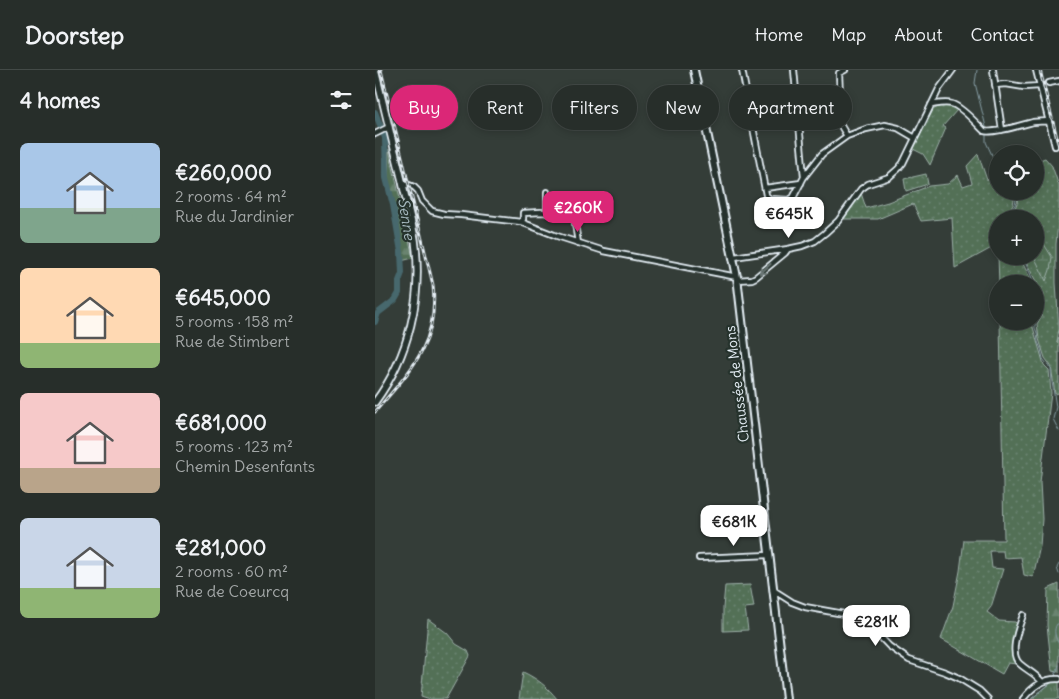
<!DOCTYPE html>
<html lang="en">
<head>
<meta charset="utf-8">
<style>
  :root { --surface:#272e2a; --page:#333a36; --text:#f1f3f6; --muted:#a4a8a8; --line:#434a47; --accent:#db2777 }
  body { margin:0; font-family:Delius,sans-serif; background:var(--page); color:var(--text); height:100vh; display:flex; flex-direction:column; font-size:19px; white-space:nowrap }
  * { box-sizing:border-box; margin:0 }
  p { font-size:16px; color:var(--muted) }
  .icon { flex:none; width:28px; height:28px; fill:none; stroke:currentColor; stroke-width:2; stroke-linecap:round; stroke-linejoin:round }
  .map { position:relative; flex:1; overflow:hidden }
  .drawer { display:flex; flex-direction:column; background:var(--surface); width:375px }
  .drawer>* { flex:none }
  .hud { position:absolute; left:15px; top:15px; width:475px; height:45px; display:flex; gap:10px }
  .fabs { position:absolute; left:614px; top:75px; display:grid; gap:10px }
  .fabs a { display:grid; place-items:center; width:55px; height:55px; border-radius:50%; background:var(--surface); box-shadow:0 2px 8px #0003,0 0 0 1px var(--line); font-size:25px }
  .price { position:absolute; translate:-50% -42px; padding:0 11px; border-radius:10px; background:#fff; color:#222; font-size:16px; line-height:32px; filter:drop-shadow(0 1px 2px #0008) }
  .price::after { content:''; position:absolute; left:50%; top:30px; width:15px; height:11px; margin-left:-8px; background:inherit; clip-path:polygon(0 0,100% 0,50% 100%) }
  .price.on { background:var(--accent); color:#fff }
  ul { padding:0; list-style:none }
  li { display:flex; align-items:center; gap:15px; height:125px; padding:0 20px }
  li span { display:grid; place-items:center; flex:none; width:140px; height:100px; border-radius:8px; color:#555 }
  li>.icon { margin-inline-start:auto }
  span .icon { width:60px; height:60px; fill:#fffc; stroke-width:1 }
  li b { font-size:21px }
  h2 { display:flex; justify-content:space-between; align-items:center; height:60px; padding:0 20px; font-size:21px }
  .pill { padding:0 18px; border-radius:22px; background:var(--surface); box-shadow:0 2px 8px #0003,0 0 0 1px var(--line); font-size:18px; line-height:45px }
  .pill.on { background:var(--accent); color:#fff }
  header { display:flex; align-items:center; gap:30px; box-sizing:border-box; height:70px; padding:0 25px; background:var(--surface); border-bottom:1px solid var(--line) }
  header strong { font-size:24px }
  nav { display:flex; gap:28px; margin-inline-start:auto; font-size:18px }
  main { display:flex; flex:1; min-height:0 }
  .map>svg:first-child { display:block }
  .grass { fill:url(#grass-dots); stroke:#9db0a8 }
  .forest { fill:url(#forest-firs); stroke:#9db0a8 }
  .wetland { fill:url(#wetland-marsh); stroke:#9db0a8 }
  .park { fill:url(#park-tufts); stroke:#9db0a8 }
  .lines { fill:none; stroke-linecap:round; stroke-linejoin:round }
  .stream { stroke:#879ea5; stroke-width:1 }
  .river { stroke:#46676d; stroke-width:6 }
  .street-casing { stroke:#e8f1f8; stroke-width:8 }
  .secondary-casing { stroke:#e8f1f8; stroke-width:9 }
  .primary-casing { stroke:#e8f1f8; stroke-width:10 }
  .street { stroke:#26332d; stroke-width:4.5 }
  .secondary { stroke:#26332d; stroke-width:5.5 }
  .primary { stroke:#26332d; stroke-width:6 }
  .rail-casing { stroke:#e8f1f8; stroke-width:3 }
  .rail { stroke:#26332d; stroke-width:1; stroke-dasharray:4; stroke-linecap:butt }
  .oneway { stroke:#6a7674 }
  .labels { text-anchor:middle; dominant-baseline:central; stroke-width:4.5; stroke-linejoin:round; paint-order:stroke }
  .street-label { font-size:14px; fill:#e8f1f8; stroke:#26332d }
  .water-label { font-size:15px; font-style:italic; fill:#a7bac0; stroke:#26332d }
</style>
</head>
<body>
<header>
<strong>Doorstep</strong>
<nav><a>Home</a><a>Map</a><a>About</a><a>Contact</a></nav>
</header>
<main>
<section class="drawer">
<h2>4 homes<svg class="icon" aria-label="filters" viewBox="0 0 24 24"><path d="M4 7h16M4 17h16"/><circle cx="9" cy="7" r="2"/><circle cx="15" cy="17" r="2"/></svg></h2>
<ul>
<li><span style="background:linear-gradient(#a9c7e8 65%,#7fa58c 0)"><svg class="icon" aria-label="home" viewBox="0 0 24 24"><path d="M3 11l9-7 9 7M6 9v11h12V9"/></svg></span><div><b>€260,000</b><p>2 rooms · 64 m²</p><p>Rue du Jardinier</p></div></li>
<li><span style="background:linear-gradient(#ffd9b3 75%,#8fb573 0)"><svg class="icon" aria-label="home" viewBox="0 0 24 24"><path d="M3 11l9-7 9 7M6 9v11h12V9"/></svg></span><div><b>€645,000</b><p>5 rooms · 158 m²</p><p>Rue de Stimbert</p></div></li>
<li><span style="background:linear-gradient(#f6c9c9 75%,#b9a48a 0)"><svg class="icon" aria-label="home" viewBox="0 0 24 24"><path d="M3 11l9-7 9 7M6 9v11h12V9"/></svg></span><div><b>€681,000</b><p>5 rooms · 123 m²</p><p>Chemin Desenfants</p></div></li>
<li><span style="background:linear-gradient(#c9d6e8 70%,#8fb573 0)"><svg class="icon" aria-label="home" viewBox="0 0 24 24"><path d="M3 11l9-7 9 7M6 9v11h12V9"/></svg></span><div><b>€281,000</b><p>2 rooms · 60 m²</p><p>Rue de Coeurcq</p></div></li>
</ul>
</section>
<div class="map">
<svg width="684" height="629" viewBox="0 0 684 629">
  <defs>
    <pattern id="grass-dots" width="8" height="8" patternUnits="userSpaceOnUse" patternTransform="scale(1.25)"><rect width="8" height="8" fill="#526f57"/><path d="M2 2h.1M6 6h.1" fill="none" stroke="#6b8470" stroke-width="1.8" stroke-linecap="round"/></pattern>
    <pattern id="forest-firs" width="22" height="20" patternUnits="userSpaceOnUse" patternTransform="scale(1.25)"><rect width="22" height="20" fill="#526f57"/><path d="M5 1l3.5 6h-7zM16 11l3.5 6h-7z" fill="#6b8470"/></pattern>
    <pattern id="wetland-marsh" width="20" height="14" patternUnits="userSpaceOnUse" patternTransform="scale(1.25)"><rect width="20" height="14" fill="#526f57"/><path d="M1 5h8M5 5V1M11 12h8M15 12V8" fill="none" stroke="#6b8470"/></pattern>
    <pattern id="park-tufts" width="24" height="20" patternUnits="userSpaceOnUse" patternTransform="scale(1.25)"><rect width="24" height="20" fill="#526f57"/><path d="M3 7l-1-3M5 7V3M7 7l1-3M15 17l-1-3M17 17v-4M19 17l1-3" fill="none" stroke="#6b8470"/></pattern>
  </defs>
  <rect width="100%" height="100%" fill="#343d38"/>
  <filter id="ink" filterUnits="userSpaceOnUse"><feTurbulence type="fractalNoise" baseFrequency=".02" numOctaves="2"/><feDisplacementMap in="SourceGraphic" scale="10" xChannelSelector="R" yChannelSelector="G"/><feConvolveMatrix kernelMatrix="1 2 1 2 8 2 1 2 1" color-interpolation-filters="sRGB"/></filter>
  <g filter="url(#ink)">
    <path class="grass" d="M571,35L576,36L582,40L568,56L571,58L555,95L548,84L538,79L558,40L561,38Z
      M603,84L612,110L622,107V121H640L638,135L630,147L631,149H622V175L580,198L577,148L546,151L538,134L503,149H469L486,123L491,138L513,132L554,116L573,114L583,105L588,116L597,113L592,96Z
      M670,88L677,96L684,116V144L681,174V213L684,259L682,273L684,267V323L680,324L676,296L670,288L664,269L662,254L666,247L667,234L669,225C661,213 655,199 648,186H660V149H638V144L642,133L644,121H660V92Z
      M551,104L553,114L531,121L529,109Z
      M623,186H644L658,214H624Z
      M625,251H658L657,254L669,295L674,300L676,323L665,412L667,449L665,476L658,507L649,505L646,487L629,488L628,481H615L617,498L628,499L616,537L612,542L624,551L640,552L643,555L638,586L642,594L633,593L627,604L566,569L578,536L585,501L589,470H629Z
      M375,515L379,537L370,538L373,560L348,561V538L350,516Z
      M53,549L72,563L81,574L93,581L95,586L71,629H52L46,627Z
      M148,602C161,608 173,617 182,629H144Z"/>
    <path class="forest" d="M14,79L38,188L26,191L13,108Z
      M684,514V602L677,601L672,555L673,519Z"/>
    <path class="wetland" d="M660,166L667,171L677,187L675,200L671,211L659,186H660Z"/>
    <path class="park" d="M681,609H684V629H656Z"/>
    <g class="lines">
      <path class="stream" d="M602,0L600,13L611,57V72L622,96
        M633,149L631,147L640,135L642,121
        M647,186L655,203L659,214
        M660,216L663,220L667,223L665,245L660,253V258L662,263L663,272L666,279L668,289L676,299L677,312L681,337L678,349L684,361
        M684,494L682,498L684,504
        M684,554H682C678,560 680,568 684,574
        M680,606L684,595
        M656,629L677,612"/>
      <path class="river" d="M0,42L10,68L11,108L18,135L26,182L27,203L24,211V223L20,230L3,243L0,252"/>
      <defs>
        <path id="street" d="M367,0L391,125L395,129L413,130L418,128L429,107L440,93L447,84L472,66L491,59L510,55L523,58L540,68
          M419,0L429,107
          M470,0L464,3L465,25L464,51L466,56L472,66
          M618,0L627,60
          M661,0L680,76
          M674,13L684,11
          M620,15L631,14L649,17L665,16
          M556,35C563,34 570,32 577,34C587,37 601,53 609,61C617,64 647,55 658,52C663,51 669,52 674,51
          M0,64L14,57
          M28,115H34L39,117L43,121L47,131L57,141L69,144L86,145L146,152L182,166L229,181L362,207
          M390,118L426,113
          M172,122V143
          M146,152L148,149V143L166,142L196,144L198,145L199,147L203,173
          M359,187L413,179L427,176L440,171L450,163L463,151L486,119L493,114L514,107L523,99L528,93L564,19L578,0
          M362,210L377,209L381,207L410,183L413,179
          M324,488L394,485
          M398,520L417,532L430,537L480,546L493,554L514,576L534,590L570,602L584,608L605,621L613,629
          M648,545C644,557 633,584 645,594C653,601 660,603 667,612
          M648,629C657,617 669,608 684,609"/>
        <path id="secondary" d="M0,332C34,286 48,227 40,170C37,150 31,131 27,111C18,74 9,37 0,0"/>
        <path id="primary" d="M319,0L362,207L411,629"/>
      </defs>
      <use href="#street" class="street-casing"/>
      <use href="#secondary" class="secondary-casing"/>
      <use href="#primary" class="primary-casing"/>
      <use href="#street" class="street"/>
      <use href="#secondary" class="secondary"/>
      <use href="#primary" class="primary"/>
      <defs>
        <path id="rail" d="M665,0L684,76
          M0,342C35,301 64,274 58,215L6,0"/>
      </defs>
      <use href="#rail" class="rail-casing"/>
      <use href="#rail" class="rail"/>
    </g>
    <defs><path id="oneway-shaft" d="M-6 0H5M1.5-3L5.5 0L1.5 3" fill="none" stroke-width="1.6" stroke-linecap="round" stroke-linejoin="round" transform="scale(1.25)"/></defs>
    <use class="oneway" href="#oneway-shaft" transform="translate(390 199) rotate(138)"/>
  </g>
  <g class="labels">
    <g class="street-label">
      <text transform="translate(362 314) rotate(-97)">Chaussée de Mons</text>
    </g>
    <g class="water-label">
      <text transform="translate(32 149) rotate(81)">Senne</text>
    </g>
  </g>
</svg>
<div class="fabs">
<a><svg class="icon" aria-label="locate" viewBox="0 0 24 24"><circle cx="12" cy="12" r="6"/><path d="M12 2v4M12 18v4M2 12h4M18 12h4"/></svg></a>
<a>+</a>
<a>−</a>
</div>
<b class="price on" style="left:203px;top:163px">€260K</b>
<b class="price" style="left:414px;top:169px">€645K</b>
<b class="price" style="left:359px;top:477px">€681K</b>
<b class="price" style="left:501px;top:577px">€281K</b>
<div class="hud">
<a class="pill on">Buy</a>
<a class="pill">Rent</a>
<a class="pill">Filters</a>
<a class="pill">New</a>
<a class="pill">Apartment</a>
</div>
</div>
</main>
</body>
</html>
